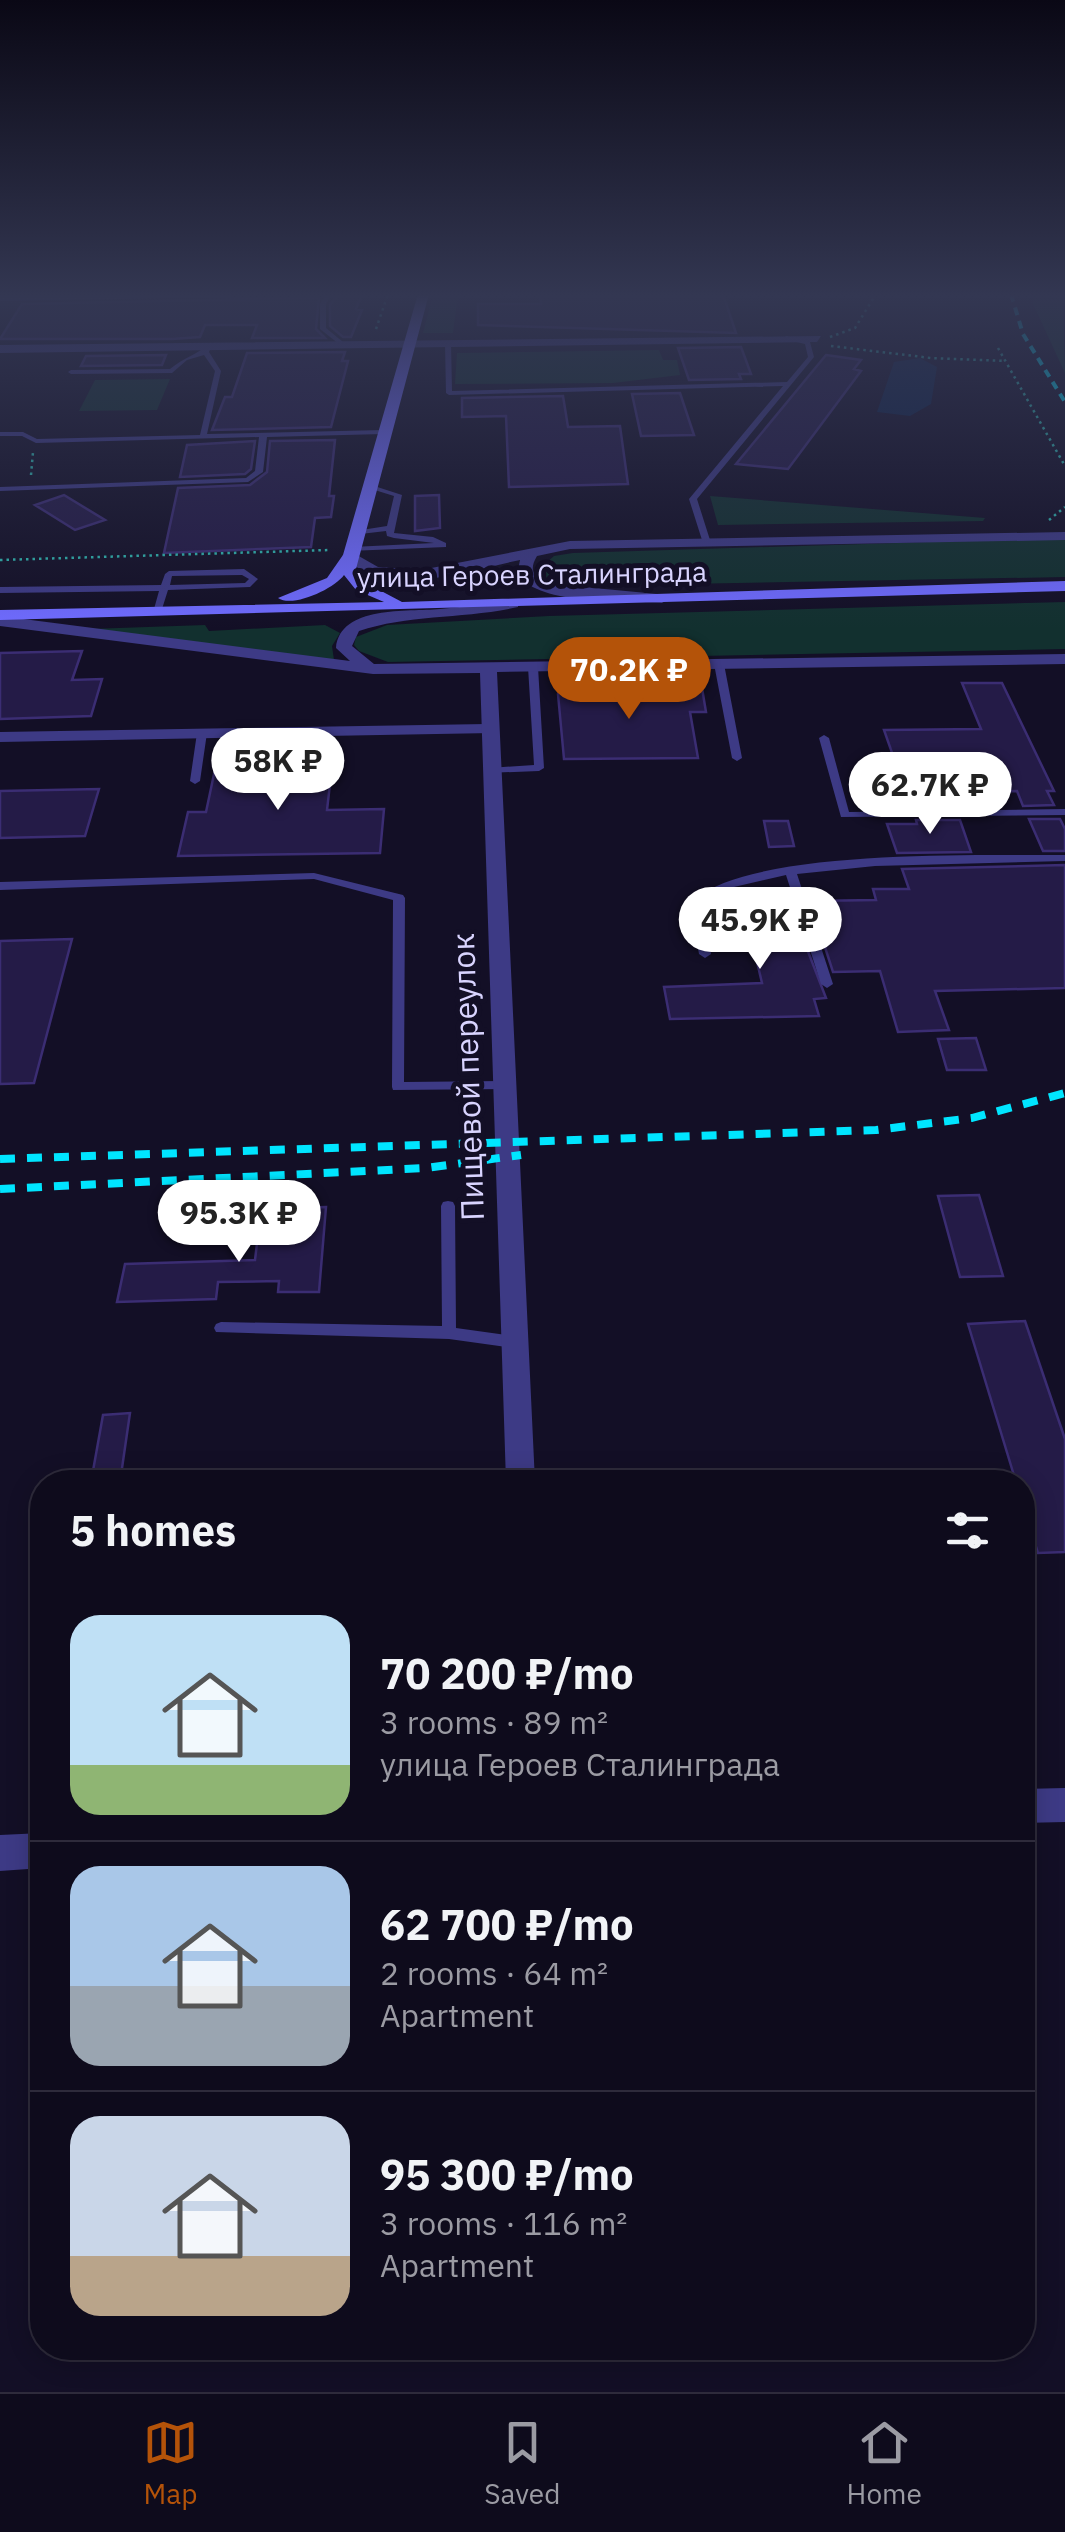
<!DOCTYPE html>
<html lang="en">
<head>
<meta charset="utf-8">
<style>
  :root { --surface:#0e0b1c; --page:#1c1929; --text:#f1f3f6; --muted:#9b9ba3; --line:#2e2b3b; --accent:#b45309 }
  body { margin:0; font-family:"IBM Plex Sans",sans-serif; background:var(--page); color:var(--text); height:100vh; display:flex; flex-direction:column; font-size:38px; white-space:nowrap }
  * { box-sizing:border-box; margin:0 }
  p { font-size:32px; color:var(--muted) }
  .icon { flex:none; width:55px; height:55px; fill:none; stroke:currentColor; stroke-width:2; stroke-linecap:round; stroke-linejoin:round }
  .map { position:relative; flex:1; overflow:hidden }
  .sheet { position:absolute; left:30px; top:1470px; width:1005px; height:890px; display:flex; flex-direction:column; background:var(--surface); border-radius:40px; box-shadow:0 5px 25px #0003,0 0 0 2px var(--line) }
  .sheet>* { flex:none }
  .price { position:absolute; translate:-50% -85px; padding:0 22px; border-radius:35px; background:#fff; color:#222; font-size:32px; line-height:65px; filter:drop-shadow(0 2px 5px #0008) }
  .price::after { content:''; position:absolute; left:50%; top:60px; width:30px; height:22px; margin-left:-15px; background:inherit; clip-path:polygon(0 0,100% 0,50% 100%) }
  .price.selected { background:var(--accent); color:#fff }
  ul { padding:0; list-style:none }
  li { display:flex; align-items:center; gap:30px; height:250px; padding:0 40px }
  li+li { border-top:2px solid var(--line) }
  li span { display:grid; place-items:center; flex:none; width:280px; height:200px; border-radius:30px; color:#555 }
  li>.icon { margin-inline-start:auto }
  span .icon { width:120px; height:120px; fill:#fffc; stroke-width:1 }
  li b { font-size:42px }
  h2 { display:flex; justify-content:space-between; align-items:center; height:120px; padding:0 40px; font-size:42px }
  .dock { display:flex; justify-content:space-around; align-items:center; height:140px; border-top:2px solid var(--line); background:var(--surface); font-size:28px; color:var(--muted) }
  .dock a { display:grid; justify-items:center; gap:5px }
  .dock .selected { color:var(--accent) }
  .map>svg:first-child { display:block }
  .green { fill:#12302f }
  .water { fill:#0c2248 }
  .building { fill:#241b47; stroke:#3b2d73; stroke-width:2.5 }
  .lines { fill:none; stroke-linecap:round; stroke-linejoin:round }
  .path { stroke:#2fb8b0; stroke-width:2.5; stroke-dasharray:2.5 4; stroke-linecap:butt }
  .service { fill:#3d3a85; fill-rule:evenodd }
  .minor { fill:#3d3a85; fill-rule:evenodd }
  .tertiary { fill:#3d3a85; fill-rule:evenodd }
  .secondary { fill:#6f6bff; fill-rule:evenodd }
  .rail-far1 { stroke:#00e5ff; stroke-width:4; stroke-dasharray:8 6; stroke-linecap:butt }
  .rail { stroke:#00e5ff; stroke-width:8; stroke-dasharray:15 12; stroke-linecap:butt }
  .labels { text-anchor:middle; dominant-baseline:central; stroke-width:10; stroke-linejoin:round; paint-order:stroke }
  .far-street-label { font-size:28px; fill:#d9d4ff; stroke:#130f26 }
  .street-label { font-size:32px; fill:#d9d4ff; stroke:#130f26 }
</style>
</head>
<body>
<div class="map">
<svg width="1065" height="2392" viewBox="0 0 1065 2392">
  <rect width="100%" height="100%" fill="#130f26"/>
  <path class="green" d="M433,294H458L453,333H423Z
    M1033,294H1063L1065,373L1033,304Z
    M659,350L663,360H677L680,375L613,383L455,384L457,353Z
    M170,379L157,410L79,411L95,380Z
    M710,496L985,518L983,521L718,525Z
    M1057,538L1065,540V577L572,586L551,584L540,577L539,569L554,556L573,553Z
    M1065,602V649L388,662L359,651L354,645L356,637L387,625L549,616Z
    M205,625L209,631L325,625L340,633L332,646L334,660L90,629Z"/>
  <path class="water" d="M920,358L937,367L931,404L910,416L877,412L894,362Z"/>
  <path class="building" d="M338,294H362L356,309L362,310L351,337H343L330,326V305Z
    M540,294H723L736,333L478,325V304H541Z
    M297,298H319L316,329L325,338H252L257,325H205L200,337L172,339H0L22,304Z
    M741,347L751,374H739L741,379L689,380L678,348Z
    M345,352L342,361H348L331,427L212,430L225,397H232L247,353Z
    M166,355L162,365L81,366L86,356Z
    M826,355L861,360L854,369L861,371L788,469L736,464Z
    M680,393L694,435L641,436L632,394Z
    M563,396L568,427L620,426L628,484L509,487L506,416L462,417V398Z
    M335,440L329,496H334L331,517L315,518L311,547L164,553L178,488L250,485L267,472L270,441Z
    M255,441L251,469L245,474L180,477L187,445Z
    M64,495L105,520L75,530L35,505Z
    M439,495L440,528L415,531V496Z
    M82,651L72,680L102,679L91,716L0,719V653Z
    M962,683H1002L1054,791H1047L1054,805L1023,806L1017,791L950,792L955,807H911L884,730L981,729Z
    M683,685L684,688H702L706,712H690L698,758L564,759L558,694L568,687Z
    M333,758L327,810L384,809L380,853L178,856L188,812H206L217,760Z
    M99,789L85,836L0,838V791Z
    M1029,819H1060L1065,829V851H1043Z
    M916,820H960L971,852L897,853L887,824H917Z
    M764,821H788L794,846L769,847Z
    M1065,865V988L935,991L949,1030L898,1032L880,971L833,972L810,901L876,900L873,889H909L902,869Z
    M785,892L826,998L814,999L819,1016L670,1019L664,987L762,983L741,894Z
    M72,939L34,1083L0,1084V941Z
    M976,1038L986,1070H947L938,1039Z
    M979,1195L1003,1276L960,1277L938,1196Z
    M326,1207L319,1292H278L279,1281L218,1282L216,1299L117,1302L125,1264L255,1260L259,1227L285,1226L287,1208Z
    M1025,1321L1065,1439V1552L1038,1553L1022,1502V1482H1016L968,1324Z
    M130,1413L120,1482H91L103,1415Z"/>
  <g class="lines">
    <path class="path" d="M376,329L388,294
      M830,337L855,328L876,294
      M831,346L931,358L1005,361
      M998,348L1065,466
      M31,475L33,452
      M1049,520L1065,507
      M0,560L329,550"/>
    <path class="service" d="M326,294H332L326,304V328L343,342V344H339L320,329V304Z
      M786,336L810,342L814,357L697,499L710,540L706,542L702,540L689,499L783,386L449,395L446,393L445,343L448,341L451,343L452,391L787,382L808,357L805,344L784,339Z
      M209,343L212,345L209,352L221,371L207,434L383,430L387,432L383,434L267,437L263,472L248,482L0,491V487L246,478L255,471L259,437L36,443L22,436H0V432H23L37,439L200,435L215,371L204,355L187,360L172,373L71,374L68,372L71,370L170,369C183,358 199,354 209,343Z
      M365,483L402,495L394,533L433,537L446,543V547L349,551V547H352L434,543L394,538L387,536L386,531L352,535L351,533L355,531L387,526L394,496L365,487Z
      M244,569L258,579L250,587L168,590L162,609L158,612L154,609L159,591L0,593V587L161,585L165,574L169,571ZM242,575L249,579L245,583L170,585L172,576Z
      M719,661L724,664L742,758L737,761L732,758L714,664Z
      M533,664L538,667L544,768L539,771L485,773L484,771L489,768L534,765L528,667Z
      M202,730L207,733L200,781L195,784L190,781L197,733Z
      M824,735L829,738L849,812L1065,809V815L841,817L819,738Z
      M1065,855V861L875,866L797,874L833,984L827,988L821,984L786,875L734,887L705,901L703,910L711,954L705,958L699,954L691,910L694,899C759,848 978,856 1065,855Z
      M314,873L403,895L405,898L404,1082L503,1081L509,1086L508,1089L393,1090L392,1087L393,900L314,879L0,890V882Z
      M448,1201L453,1202L455,1206L456,1328L513,1336L518,1337L520,1342L518,1347L513,1348L449,1339L216,1332L214,1328L216,1324L221,1322L442,1326L441,1206L443,1202Z"/>
    <path class="minor" d="M236,294L231,297L0,301V295Z
      M821,336L817,342L0,353V345Z
      M487,724L496,729L493,733L0,742V732Z
      M1065,1788V1822L1022,1823V1789Z"/>
    <path class="tertiary" d="M1065,532V540L570,549L537,556C530,568 532,573 541,583L668,595L670,598L662,603C622,600 543,606 517,575L520,560C465,571 389,600 342,556L350,551L378,567L421,570L570,541Z
      M512,599L518,601V607C465,619 409,614 359,631L352,646L374,664L1065,654V664L497,672L535,1482H506L480,673L373,674L0,626V616L350,661L336,648C340,605 408,612 440,609C464,607 488,603 512,599Z
      M42,1833V1868L0,1871V1835Z"/>
    <path class="secondary" d="M418,294H429L356,569L368,584L402,602L1065,581V591L0,620V610L384,602L356,590L344,575C334,589 293,608 278,598L327,578L343,555Z"/>
    <path class="rail-far1" d="M1011,294L1023,334L1065,402"/>
    <path class="rail" d="M0,1159L876,1130L972,1118L1065,1093
      M0,1189L426,1168L521,1155"/>
  </g>
  <linearGradient id="sky" x2="0" y2="1"><stop stop-color="#0a0815"/><stop offset="0.47" stop-color="#333752"/><stop offset="1" stop-color="#333752" stop-opacity="0"/></linearGradient>
  <rect width="1065" height="629" fill="url(#sky)"/>
  <g class="labels">
    <g class="far-street-label">
      <text transform="translate(532 574) rotate(-1)">улица Героев Сталинграда</text>
    </g>
    <g class="street-label">
      <text transform="translate(467 1077) rotate(-92)">Пищевой переулок</text>
    </g>
  </g>
</svg>
<b class="price selected" style="left:629px;top:722px">70.2K ₽</b>
<b class="price" style="left:278px;top:813px">58K ₽</b>
<b class="price" style="left:930px;top:837px">62.7K ₽</b>
<b class="price" style="left:760px;top:972px">45.9K ₽</b>
<b class="price" style="left:239px;top:1265px">95.3K ₽</b>
<section class="sheet">
<h2>5 homes<svg class="icon" aria-label="filters" viewBox="0 0 24 24"><path d="M4 7h16M4 17h16"/><circle cx="9" cy="7" r="2"/><circle cx="15" cy="17" r="2"/></svg></h2>
<ul>
<li><span style="background:linear-gradient(#bfe0f5 75%,#8fb573 0)"><svg class="icon" aria-label="home" viewBox="0 0 24 24"><path d="M3 11l9-7 9 7M6 9v11h12V9"/></svg></span><div><b>70 200 ₽/mo</b><p>3 rooms · 89 m²</p><p>улица Героев Сталинграда</p></div></li>
<li><span style="background:linear-gradient(#a9c7e8 60%,#9aa5b1 0)"><svg class="icon" aria-label="home" viewBox="0 0 24 24"><path d="M3 11l9-7 9 7M6 9v11h12V9"/></svg></span><div><b>62 700 ₽/mo</b><p>2 rooms · 64 m²</p><p>Apartment</p></div></li>
<li><span style="background:linear-gradient(#c9d6e8 70%,#b9a48a 0)"><svg class="icon" aria-label="home" viewBox="0 0 24 24"><path d="M3 11l9-7 9 7M6 9v11h12V9"/></svg></span><div><b>95 300 ₽/mo</b><p>3 rooms · 116 m²</p><p>Apartment</p></div></li>
</ul>
</section>
</div>
<nav class="dock">
<a class="selected"><svg class="icon" aria-label="map" viewBox="0 0 24 24"><path d="M3 6l6-2 6 2 6-2v14l-6 2-6-2-6 2zM9 4v14M15 6v14"/></svg>Map</a>
<a><svg class="icon" aria-label="saved" viewBox="0 0 24 24"><path d="M7 4h10v16l-5-4-5 4z"/></svg>Saved</a>
<a><svg class="icon" aria-label="home" viewBox="0 0 24 24"><path d="M3 11l9-7 9 7M6 9v11h12V9"/></svg>Home</a>
</nav>
</body>
</html>
